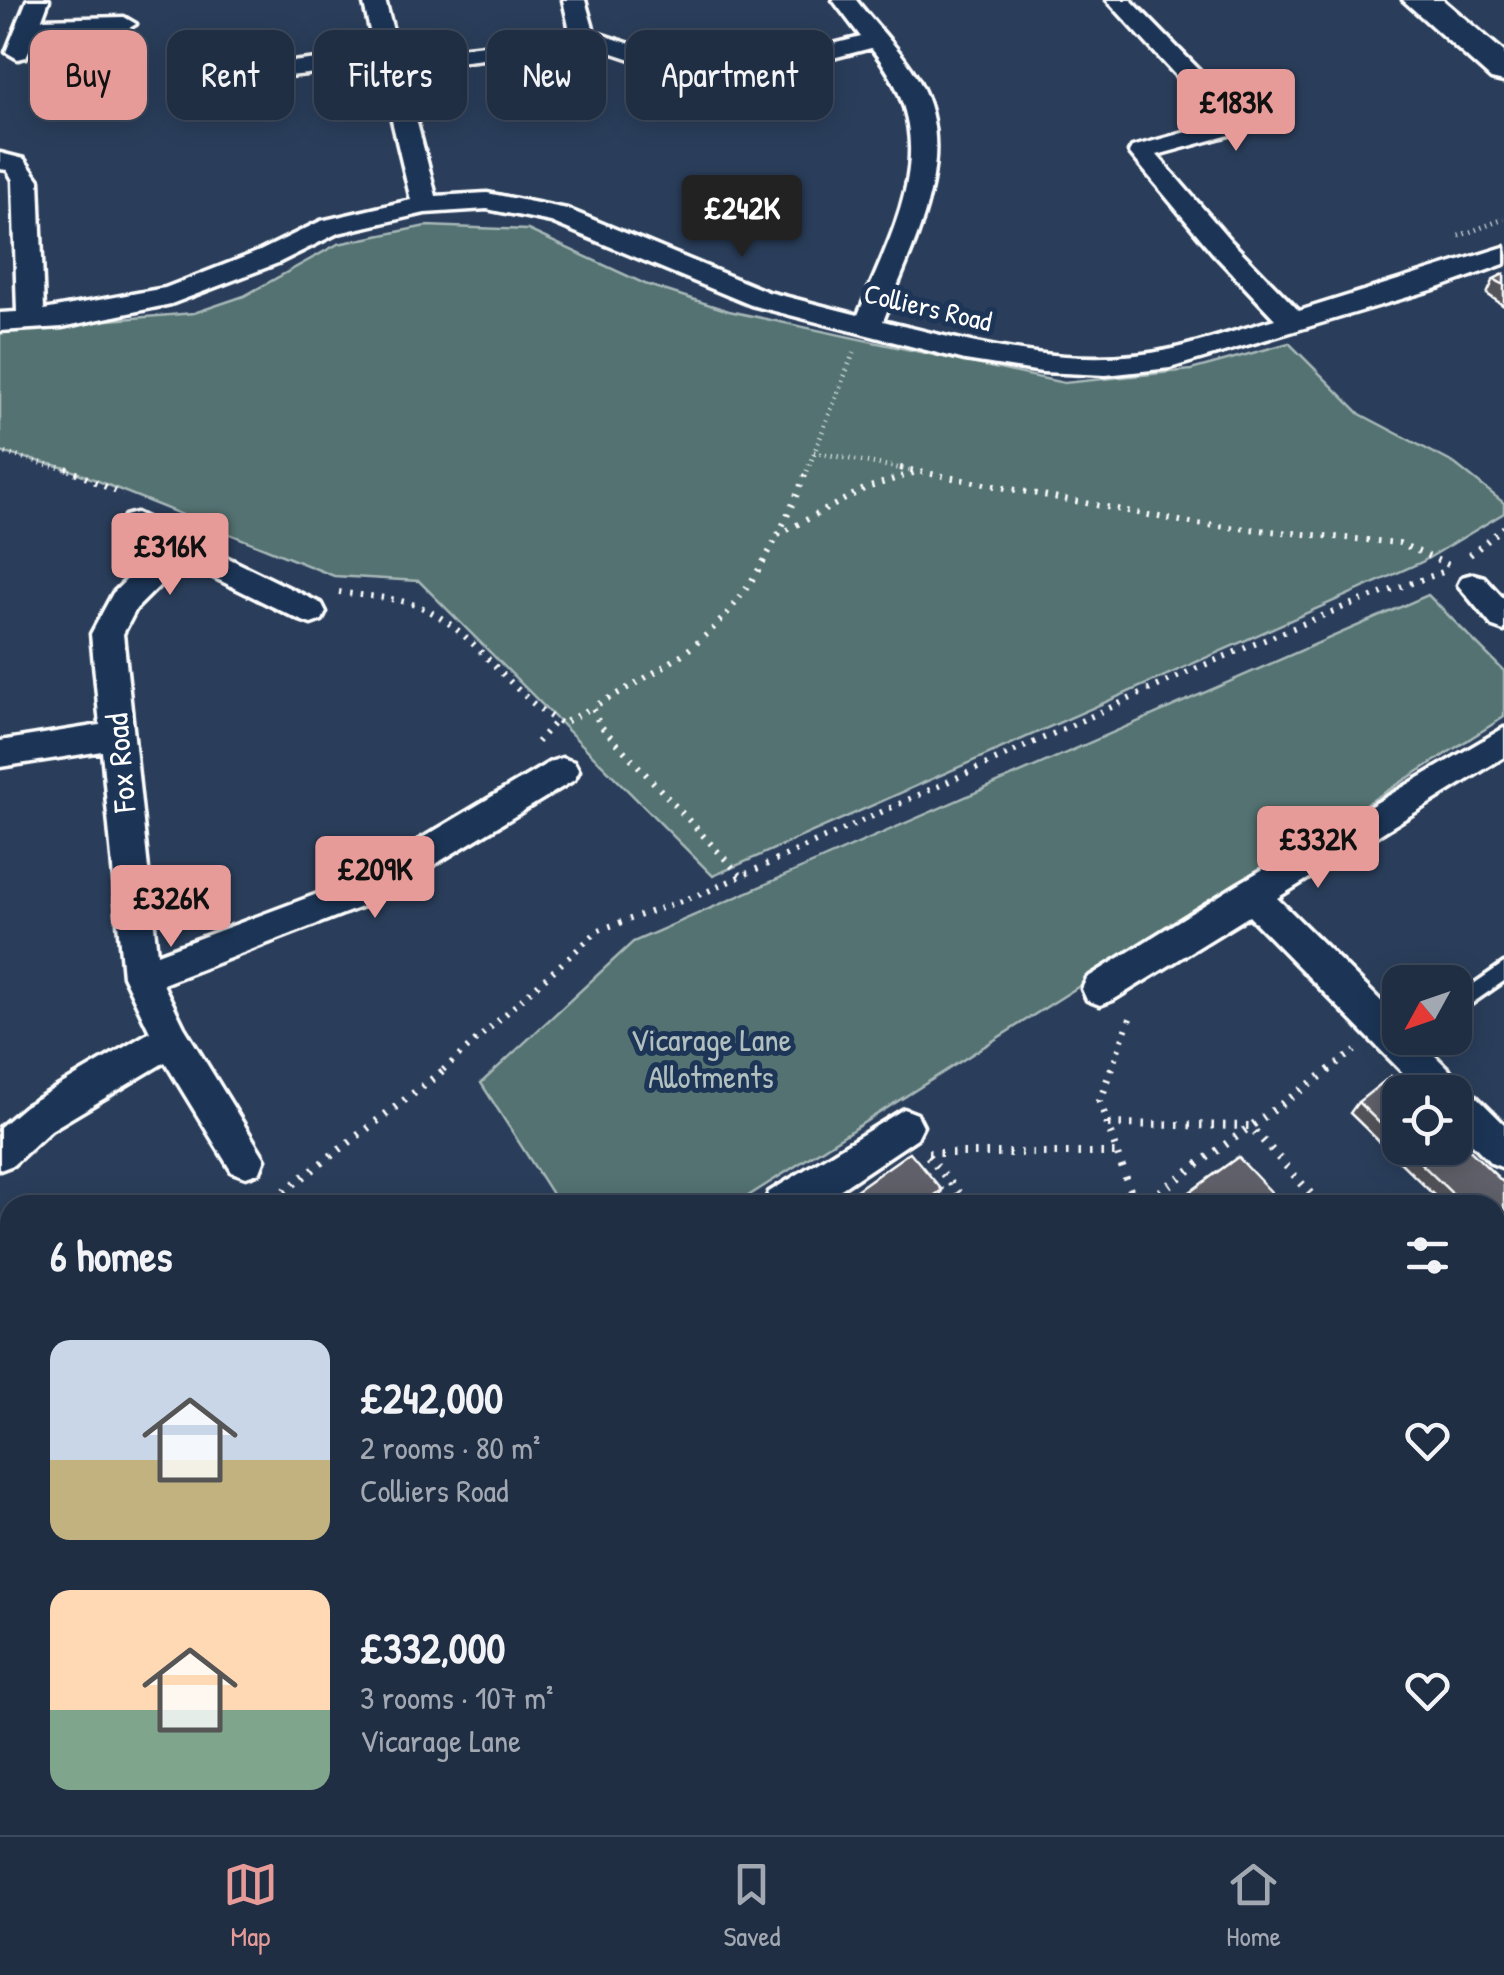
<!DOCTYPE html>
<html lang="en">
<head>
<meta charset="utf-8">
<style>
  :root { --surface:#202e44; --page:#28364b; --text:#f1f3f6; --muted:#a2a8b2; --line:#3d4a5d; --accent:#e69b98 }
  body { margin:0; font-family:"Patrick Hand",sans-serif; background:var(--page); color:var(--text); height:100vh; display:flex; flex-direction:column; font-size:38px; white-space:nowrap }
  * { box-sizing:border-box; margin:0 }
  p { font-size:32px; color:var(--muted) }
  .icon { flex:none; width:55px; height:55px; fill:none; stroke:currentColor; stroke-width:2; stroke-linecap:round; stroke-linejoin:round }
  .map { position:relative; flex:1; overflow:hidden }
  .panel { position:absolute; left:0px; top:1195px; width:1505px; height:640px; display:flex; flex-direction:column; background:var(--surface); border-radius:30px 30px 0 0; box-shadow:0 5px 25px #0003,0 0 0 2px var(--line) }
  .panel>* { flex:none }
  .hud { position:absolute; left:30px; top:30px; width:1000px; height:90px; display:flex; gap:20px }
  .needle { width:65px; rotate:230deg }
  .controls { position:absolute; left:1382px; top:965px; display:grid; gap:20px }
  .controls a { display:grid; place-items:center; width:90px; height:90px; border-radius:20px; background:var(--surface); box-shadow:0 5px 25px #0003,0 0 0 2px var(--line); font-size:50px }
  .price { position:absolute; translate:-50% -85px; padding:0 22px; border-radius:10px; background:var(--accent); color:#111; font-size:32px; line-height:65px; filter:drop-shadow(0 2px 5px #0008) }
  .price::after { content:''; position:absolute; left:50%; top:60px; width:30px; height:22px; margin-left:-15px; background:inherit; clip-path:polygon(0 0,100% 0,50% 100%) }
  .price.active { background:#222; color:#fff }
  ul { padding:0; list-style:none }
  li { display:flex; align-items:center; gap:30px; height:250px; padding:0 50px }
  li span { display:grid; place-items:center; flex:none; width:280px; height:200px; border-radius:20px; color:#555 }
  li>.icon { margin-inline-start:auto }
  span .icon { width:120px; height:120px; fill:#fffc; stroke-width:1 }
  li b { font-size:42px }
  h2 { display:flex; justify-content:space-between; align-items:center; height:120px; padding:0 50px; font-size:42px }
  .pill { padding:0 35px; border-radius:20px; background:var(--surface); box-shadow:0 5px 25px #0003,0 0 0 2px var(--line); font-size:35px; line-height:90px }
  .pill.active { background:var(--accent); color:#111 }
  .dock { display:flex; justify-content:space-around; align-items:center; height:140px; border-top:2px solid var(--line); background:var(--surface); font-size:28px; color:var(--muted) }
  .dock a { display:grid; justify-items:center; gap:5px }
  .dock .active { color:var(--accent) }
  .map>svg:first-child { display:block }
  .green { fill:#527271; stroke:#a8b8b8; stroke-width:2.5 }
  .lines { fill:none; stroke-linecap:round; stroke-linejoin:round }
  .service-casing { stroke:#fff; stroke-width:7 }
  .minor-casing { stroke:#fff; stroke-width:7 }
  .primary-casing { stroke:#fff; stroke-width:7 }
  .path-far2 { stroke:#fff; stroke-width:5; stroke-dasharray:1 5; stroke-linecap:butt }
  .path-far1 { stroke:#fff; stroke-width:6; stroke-dasharray:2.5 8; stroke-linecap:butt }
  .path { stroke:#fff; stroke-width:8; stroke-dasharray:2.5 9; stroke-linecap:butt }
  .service { fill:#1d3557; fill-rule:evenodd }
  .minor { fill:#1d3557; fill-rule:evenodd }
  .primary { fill:#1d3557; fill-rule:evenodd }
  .wall { fill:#52535a; stroke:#fff; stroke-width:2.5 }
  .shaded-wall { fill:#42444a; stroke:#fff; stroke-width:2.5 }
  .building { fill:#5f6169; stroke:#fff; stroke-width:2.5 }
  .labels { text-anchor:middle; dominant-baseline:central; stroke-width:10; stroke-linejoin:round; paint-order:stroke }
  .far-street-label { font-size:28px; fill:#fff; stroke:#1d3557 }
  .street-label { font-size:32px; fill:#fff; stroke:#1d3557 }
  .park-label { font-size:32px; fill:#b1c0bf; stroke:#1d3557 }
</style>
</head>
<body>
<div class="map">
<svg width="1504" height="1835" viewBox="0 0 1504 1835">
  <rect width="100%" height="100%" fill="#2a3e5b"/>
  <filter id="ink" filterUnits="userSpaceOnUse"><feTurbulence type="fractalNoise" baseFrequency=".01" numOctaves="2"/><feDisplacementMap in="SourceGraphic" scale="20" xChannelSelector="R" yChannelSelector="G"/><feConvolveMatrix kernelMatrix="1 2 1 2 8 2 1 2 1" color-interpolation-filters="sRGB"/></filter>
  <g filter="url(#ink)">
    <path class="green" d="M426,226L528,230L645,284L729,311L1064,383L1191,370L1289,343L1360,414L1455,464L1504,503V513L1422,562L713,876L419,581L334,576L66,468L0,452V329L194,313L244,296L338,244Z
      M1428,595L1504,671V717L734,1205H559L481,1083L633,942Z
      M10,1426V1825H319L323,1835H0V1433Z"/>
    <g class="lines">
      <defs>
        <path id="service" d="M1504,963V981L1455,1015V997Z
          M842,1825H867L871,1835H846Z"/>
        <path id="minor" d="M27,0H49L42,19L124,17L136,24L124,31L37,33L26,57L18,59L6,52Z
          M363,0H385L436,196L487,193L567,209L768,292L858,315C897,220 946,140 871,48L718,88L592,46L458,62L446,55L458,48L571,35L563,0H585L594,32L719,73L861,37L833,0H856C876,26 901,50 918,79C962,157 912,246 883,321C975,344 1077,371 1172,349C1207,341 1241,329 1275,319L1212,252L1129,152L1132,147L1219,123L1107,0H1131L1210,81L1247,126L1244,131L1157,155L1230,240L1299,311L1504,247V264L1438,288L1170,368L1106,375L1042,372L965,360L751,305L551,222L487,209L425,213L338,233L278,263L171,304L62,327L0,331V313L17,312L13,180L7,170L0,169V153L24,159L39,180L44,310L165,288L260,251L321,221L411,200L379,66L289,76L262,89L216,99L204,92L208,87L247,78L284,63L375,52Z
          M136,513L322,604L326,612L322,620L311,624L300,620L183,562L136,609L123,634L157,954L347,883L550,762L562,758L574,762L579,771L574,780L371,903L163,984L184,1027L265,1159L260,1172L246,1177L232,1172L165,1062L51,1130L13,1165L0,1170V1127L25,1106L150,1032L123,976L102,751L0,767V741L100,725L91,634L113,593L158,549L125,532L121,524L125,516Z
          M1473,574L1484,577L1504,599V631L1493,627L1458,585L1462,577Z
          M1504,728V757L1277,898L1400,1020V1038H1417L1504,1124V1168L1491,1163L1455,1126V1092H1422L1249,916L1113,1000L1100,1005L1087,1000L1082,989L1087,978L1238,884Z
          M904,1109L917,1114L923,1126L917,1138L817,1205H764L769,1192Z
          M1495,1619L1504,1622V1674L1495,1671Z
          M582,1825H631L635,1835H587Z
          M1123,1825H1174L1178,1835H1128Z"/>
        <path id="primary" d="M1403,0H1443L1504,52V82L1491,79Z"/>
      </defs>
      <use href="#service" class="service-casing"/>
      <use href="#minor" class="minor-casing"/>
      <use href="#primary" class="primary-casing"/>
      <path class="path-far2" d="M1459,236L1504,219
        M0,452L72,471
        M814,452L913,471
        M807,471L855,349"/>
      <path class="path-far1" d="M66,468L123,495
        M900,468L1196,524L1399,543L1449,565
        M778,535L864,489L916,472
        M1470,555L1504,527
        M339,592C368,597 405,597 431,612C482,640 511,695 562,724L593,707
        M537,742L556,721
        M740,875L599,724L593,707C629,687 666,668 698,642C751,598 782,531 808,468
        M443,1070L599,930L704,893L1197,668L1346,606L1443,572
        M1111,1070L1132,1013
        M1328,1070L1355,1051"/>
      <path class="path" d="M1112,1068L1100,1101L1135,1205
        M1108,1124L1250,1126L1321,1205
        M928,1153H1117
        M928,1156L969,1205
        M266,1205L447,1068
        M1141,1205L1332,1068
        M1495,1360L1504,1369
        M0,1392L10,1387"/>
      <use href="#service" class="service"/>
      <use href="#minor" class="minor"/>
      <use href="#primary" class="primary"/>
    </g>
    <path class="wall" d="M1504,274V306L1487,294L1494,279Z
      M1400,1092V1148H1455L1495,1205H1444L1350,1113L1358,1102Z
      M1495,1365L1504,1375V1465L1495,1455Z
      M962,1825H1040L1047,1835H968Z
      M1413,1825H1476L1465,1835H1420Z"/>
    <path class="shaded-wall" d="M942,1190L939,1200L932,1205H921Z"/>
    <path class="building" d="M1504,274V285L1494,279Z
      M1391,1076L1409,1092H1400V1143L1358,1102Z
      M1455,1136L1504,1183V1220L1495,1228V1205H1464L1405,1148H1455Z
      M910,1152L942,1190L921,1205H835Z
      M1238,1157L1274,1195L1261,1205H1172Z
      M1495,1365L1504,1375V1445L1495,1436Z
      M676,1825H750L756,1835H681Z
      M966,1825H1040L1047,1835H972Z
      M1425,1825H1476L1465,1835H1433Z"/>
  </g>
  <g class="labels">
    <g class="far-street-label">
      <text transform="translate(928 307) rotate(13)">Colliers Road</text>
    </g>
    <g class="street-label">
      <text transform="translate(120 763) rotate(-95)">Fox Road</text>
    </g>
    <g class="park-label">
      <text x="711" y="1039">Vicarage Lane<tspan x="711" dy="37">Allotments</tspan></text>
    </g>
  </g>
</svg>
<div class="controls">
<a><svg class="needle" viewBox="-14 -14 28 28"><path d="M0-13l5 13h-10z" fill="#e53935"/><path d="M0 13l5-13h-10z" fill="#a2a8b2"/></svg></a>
<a><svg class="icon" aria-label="locate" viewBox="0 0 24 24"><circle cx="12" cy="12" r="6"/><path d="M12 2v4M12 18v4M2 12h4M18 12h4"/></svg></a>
</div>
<b class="price" style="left:1236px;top:154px">£183K</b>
<b class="price active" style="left:742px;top:260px">£242K</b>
<b class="price" style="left:170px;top:598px">£316K</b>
<b class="price" style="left:1318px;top:891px">£332K</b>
<b class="price" style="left:375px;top:921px">£209K</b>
<b class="price" style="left:171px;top:950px">£326K</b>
<div class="hud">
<a class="pill active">Buy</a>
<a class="pill">Rent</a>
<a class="pill">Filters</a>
<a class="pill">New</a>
<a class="pill">Apartment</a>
</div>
<section class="panel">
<h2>6 homes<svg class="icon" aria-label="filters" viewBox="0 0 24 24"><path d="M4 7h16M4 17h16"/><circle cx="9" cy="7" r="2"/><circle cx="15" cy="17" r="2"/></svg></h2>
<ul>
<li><span style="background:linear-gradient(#c9d6e8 60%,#c2b280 0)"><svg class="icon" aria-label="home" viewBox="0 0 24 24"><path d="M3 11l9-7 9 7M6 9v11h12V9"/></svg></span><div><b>£242,000</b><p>2 rooms · 80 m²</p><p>Colliers Road</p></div><svg class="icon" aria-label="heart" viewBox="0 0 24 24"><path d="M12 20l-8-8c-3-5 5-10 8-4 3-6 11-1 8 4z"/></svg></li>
<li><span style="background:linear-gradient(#ffd9b3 60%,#7fa58c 0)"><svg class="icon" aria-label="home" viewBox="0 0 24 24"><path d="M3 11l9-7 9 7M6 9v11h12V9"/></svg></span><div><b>£332,000</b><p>3 rooms · 107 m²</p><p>Vicarage Lane</p></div><svg class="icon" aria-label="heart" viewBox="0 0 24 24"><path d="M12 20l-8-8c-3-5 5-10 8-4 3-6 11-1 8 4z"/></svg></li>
</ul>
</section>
</div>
<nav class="dock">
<a class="active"><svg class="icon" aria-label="map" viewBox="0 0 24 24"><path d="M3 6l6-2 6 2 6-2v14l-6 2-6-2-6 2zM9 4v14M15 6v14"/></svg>Map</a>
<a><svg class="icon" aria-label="saved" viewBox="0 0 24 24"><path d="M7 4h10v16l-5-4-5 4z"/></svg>Saved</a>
<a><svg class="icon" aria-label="home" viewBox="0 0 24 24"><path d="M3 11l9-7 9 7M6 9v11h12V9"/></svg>Home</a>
</nav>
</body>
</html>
